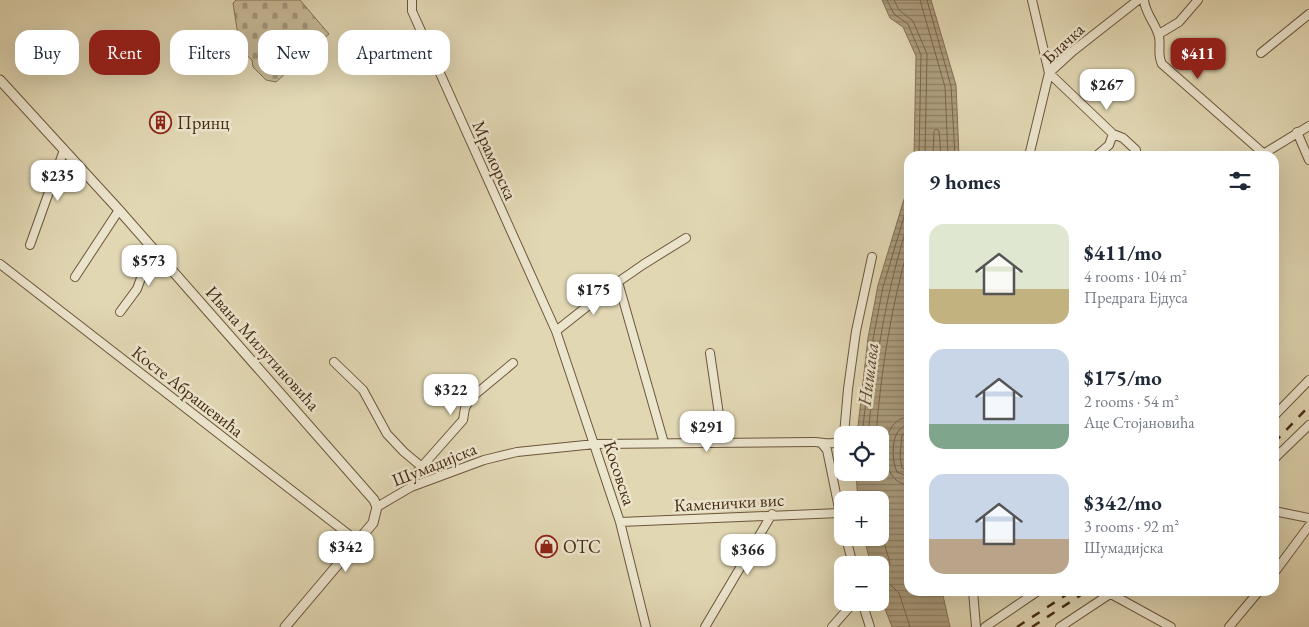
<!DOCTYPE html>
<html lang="en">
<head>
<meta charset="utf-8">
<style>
  :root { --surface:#fff; --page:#f2f2f3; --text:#1f2937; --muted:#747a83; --accent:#8f2418 }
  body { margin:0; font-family:"EB Garamond",serif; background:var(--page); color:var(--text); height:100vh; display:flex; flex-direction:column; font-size:19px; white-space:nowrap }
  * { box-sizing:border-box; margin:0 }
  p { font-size:16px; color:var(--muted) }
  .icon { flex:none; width:28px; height:28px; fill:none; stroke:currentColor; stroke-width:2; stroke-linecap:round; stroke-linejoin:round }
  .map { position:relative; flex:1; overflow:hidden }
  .details { position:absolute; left:904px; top:151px; width:375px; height:445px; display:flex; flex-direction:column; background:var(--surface); border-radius:15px; box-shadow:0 5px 20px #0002 }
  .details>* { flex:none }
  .top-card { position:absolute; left:15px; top:30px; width:475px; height:45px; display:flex; gap:10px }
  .buttons { position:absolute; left:834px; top:426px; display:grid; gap:10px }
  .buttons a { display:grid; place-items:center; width:55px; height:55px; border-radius:10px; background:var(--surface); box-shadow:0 5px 20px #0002; font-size:25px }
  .price { position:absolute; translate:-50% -42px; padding:0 11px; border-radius:10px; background:#fff; color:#222; font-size:16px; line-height:32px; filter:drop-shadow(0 1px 2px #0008) }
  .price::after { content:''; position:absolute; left:50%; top:30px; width:15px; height:11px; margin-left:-8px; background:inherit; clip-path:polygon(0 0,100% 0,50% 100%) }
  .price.current { background:var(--accent); color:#fff }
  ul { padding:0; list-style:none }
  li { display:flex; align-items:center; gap:15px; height:125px; padding:0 25px }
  li span { display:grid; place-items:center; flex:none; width:140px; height:100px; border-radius:15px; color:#555 }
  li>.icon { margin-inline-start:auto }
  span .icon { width:60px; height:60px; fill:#fffc; stroke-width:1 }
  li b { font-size:21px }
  h2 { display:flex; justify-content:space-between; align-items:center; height:60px; padding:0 25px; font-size:21px }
  .pill { padding:0 18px; border-radius:15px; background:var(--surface); box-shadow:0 5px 20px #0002; font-size:18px; line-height:45px }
  .pill.current { background:var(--accent); color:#fff }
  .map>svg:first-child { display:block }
  .cemetery { fill:url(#cemetery-stones); stroke:#867256 }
  .water { fill:url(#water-rules); stroke:#836f53 }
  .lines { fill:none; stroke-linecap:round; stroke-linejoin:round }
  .shore { stroke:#796448; stroke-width:1 }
  .minor-casing { stroke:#6d563b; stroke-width:10 }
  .tertiary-casing { stroke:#6d563b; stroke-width:11 }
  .minor { stroke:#ece5ce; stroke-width:8 }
  .tertiary { stroke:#ece5ce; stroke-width:9 }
  .rail { stroke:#462b13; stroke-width:2.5; stroke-dasharray:9 9; stroke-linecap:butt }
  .labels { text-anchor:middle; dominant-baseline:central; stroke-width:5; stroke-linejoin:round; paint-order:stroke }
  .street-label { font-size:18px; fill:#462b13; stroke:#ece5ce }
  .poi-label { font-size:18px; fill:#462b13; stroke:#ece5ce; text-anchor:start }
  .water-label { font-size:19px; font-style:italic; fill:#60482e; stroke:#ece5ce }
</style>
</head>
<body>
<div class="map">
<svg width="1309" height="627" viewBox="0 0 1309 627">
  <defs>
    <pattern id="cemetery-stones" width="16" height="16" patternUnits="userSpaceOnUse" patternTransform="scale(1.25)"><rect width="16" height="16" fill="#c7ba98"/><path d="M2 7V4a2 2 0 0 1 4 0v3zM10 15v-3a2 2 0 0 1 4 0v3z" fill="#a3977b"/></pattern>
    <pattern id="water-rules" width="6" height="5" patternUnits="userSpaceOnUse" patternTransform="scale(1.25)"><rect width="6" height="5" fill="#ac9d7d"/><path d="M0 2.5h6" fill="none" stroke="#8e8065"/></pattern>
  </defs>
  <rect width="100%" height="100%" fill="#e1d7b3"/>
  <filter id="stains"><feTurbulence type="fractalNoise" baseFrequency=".004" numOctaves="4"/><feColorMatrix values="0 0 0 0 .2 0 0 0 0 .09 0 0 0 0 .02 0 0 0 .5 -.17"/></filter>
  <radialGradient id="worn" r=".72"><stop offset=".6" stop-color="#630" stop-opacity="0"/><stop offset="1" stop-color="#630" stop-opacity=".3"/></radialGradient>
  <path class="cemetery" d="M236,0H300L329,34L276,82L266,80L253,67L252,60L240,49L233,3Z"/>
  <path class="water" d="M882,0H931L956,85L959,156H914L916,56L903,27L890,18Z
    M909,183V399L905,457L909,481V591H942L950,627H892L880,596V565H871L864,538H880V500H858L856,473L880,472V435H857L868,338L878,285Z"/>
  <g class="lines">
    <path class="shore" d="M887,0L894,14L908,24L921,55L919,156
      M894,0L899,10L913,21L927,54L925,156
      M920,0L945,87L948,156
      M927,0L951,86L955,156
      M933,156L934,131L936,129L939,131L941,156
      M909,417C877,418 877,484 909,485
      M909,425C890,426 891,459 897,472L909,477
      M909,431L902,435L900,457L902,468L909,471
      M862,435L873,339L883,287L909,200
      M868,435C875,362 886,291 909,220
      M876,435C881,371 891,307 909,245
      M880,528L890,563L882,581L892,586L899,593L910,627"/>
    <defs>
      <path id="minor" d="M412,0V11L556,331L620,522L646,627
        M1032,0L1049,73
        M1144,0C1145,14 1156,23 1159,37C1161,46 1157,55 1162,64L1263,153
        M1159,34L1179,22L1198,0
        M1261,53L1309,14
        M1049,73L1113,134L1109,145L1096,156
        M1297,132L1309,160
        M1113,134L1123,138L1136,150V156
        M1029,156L1049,73L1073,51L1138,0
        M1260,156L1309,126
        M30,245L64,150
        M0,264L357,541
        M75,277L119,210
        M120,312L137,289L152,248
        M556,331L618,282
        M710,353L723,442
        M334,362L363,390L387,434L404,452L422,467
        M1274,416L1309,380
        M844,435L848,389L856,331L872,257
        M664,443L618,282L644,264L686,238
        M822,444L827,450L842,523
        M1274,459L1309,425
        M411,487L417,472L463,420L465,408L471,398L513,363
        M377,507L411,487L484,460L517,452L595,444L814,442C824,442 834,447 842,438
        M1274,511L1309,518
        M620,522L840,513
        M846,538L853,565
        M1274,573L1309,526
        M973,591L976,627
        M1111,594L1171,627
        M862,602L870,627
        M705,627L772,514
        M832,627L854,602
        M985,627L1038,591
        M1060,627L1113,592
        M1229,627L1259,591"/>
      <path id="tertiary" d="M0,80L119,210L374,500L377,507L373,523L285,627"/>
    </defs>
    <use href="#minor" class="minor-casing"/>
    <use href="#tertiary" class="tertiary-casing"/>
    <use href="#minor" class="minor"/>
    <use href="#tertiary" class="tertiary"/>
    <path class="rail" d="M1274,443L1309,406
      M1017,627L1072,591
      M1032,627L1087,591"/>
  </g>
  <defs>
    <symbol id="building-ring" viewBox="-11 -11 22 22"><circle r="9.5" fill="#ece5ce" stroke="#8f2418" stroke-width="1.5"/><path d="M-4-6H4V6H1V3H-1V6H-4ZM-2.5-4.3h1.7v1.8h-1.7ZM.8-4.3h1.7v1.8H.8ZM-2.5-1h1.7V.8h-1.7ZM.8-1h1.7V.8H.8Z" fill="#8f2418"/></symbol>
    <symbol id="shop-ring" viewBox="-11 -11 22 22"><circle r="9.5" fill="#ece5ce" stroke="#8f2418" stroke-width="1.5"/><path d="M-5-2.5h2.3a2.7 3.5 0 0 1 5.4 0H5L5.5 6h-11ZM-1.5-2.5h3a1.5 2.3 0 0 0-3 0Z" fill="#8f2418"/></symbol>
  </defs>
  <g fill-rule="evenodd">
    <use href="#building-ring" x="148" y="110" width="25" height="25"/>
    <use href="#shop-ring" x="534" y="534" width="25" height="25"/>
  </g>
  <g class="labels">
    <g class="street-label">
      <text transform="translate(1063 43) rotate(-43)">Блачка</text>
      <text transform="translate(495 160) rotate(66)">Мраморска</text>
      <text transform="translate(263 348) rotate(48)">Ивана Милутиновића</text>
      <text transform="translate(188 391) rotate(38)">Косте Абрашевића</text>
      <text transform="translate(434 464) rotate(-22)">Шумадијска</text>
      <text transform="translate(620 473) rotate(72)">Косовска</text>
      <text transform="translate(729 502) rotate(-3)">Каменички вис</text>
    </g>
    <g class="poi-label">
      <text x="177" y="122">Принц</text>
      <text x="563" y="546">OTC</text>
    </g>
    <g class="water-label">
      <text transform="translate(868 374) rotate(-83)">Нишава</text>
    </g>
  </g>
  <rect width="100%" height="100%" filter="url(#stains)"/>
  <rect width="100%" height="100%" fill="url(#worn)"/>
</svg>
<div class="buttons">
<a><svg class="icon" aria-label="locate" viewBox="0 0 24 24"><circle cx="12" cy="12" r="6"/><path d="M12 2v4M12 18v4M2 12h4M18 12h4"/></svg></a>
<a>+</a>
<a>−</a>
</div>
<b class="price current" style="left:1198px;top:80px">$411</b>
<b class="price" style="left:1107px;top:111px">$267</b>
<b class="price" style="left:58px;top:202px">$235</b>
<b class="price" style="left:149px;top:287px">$573</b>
<b class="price" style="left:594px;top:316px">$175</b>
<b class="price" style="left:451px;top:416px">$322</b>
<b class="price" style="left:707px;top:453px">$291</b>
<b class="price" style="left:346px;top:573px">$342</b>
<b class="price" style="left:748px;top:576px">$366</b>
<div class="top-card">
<a class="pill">Buy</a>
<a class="pill current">Rent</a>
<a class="pill">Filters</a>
<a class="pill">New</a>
<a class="pill">Apartment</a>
</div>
<section class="details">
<h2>9 homes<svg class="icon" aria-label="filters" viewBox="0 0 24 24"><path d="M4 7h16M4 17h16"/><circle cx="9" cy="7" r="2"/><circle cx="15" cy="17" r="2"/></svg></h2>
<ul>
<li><span style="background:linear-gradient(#dfe7d0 65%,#c2b280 0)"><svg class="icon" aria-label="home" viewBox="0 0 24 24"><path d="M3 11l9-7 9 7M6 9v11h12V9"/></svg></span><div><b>$411/mo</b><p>4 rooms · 104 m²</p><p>Предрага Ејдуса</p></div></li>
<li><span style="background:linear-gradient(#c9d6e8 75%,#7fa58c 0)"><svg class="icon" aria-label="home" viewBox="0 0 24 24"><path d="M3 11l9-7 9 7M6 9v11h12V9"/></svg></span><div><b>$175/mo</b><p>2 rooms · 54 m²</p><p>Аце Стојановића</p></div></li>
<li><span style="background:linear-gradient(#c9d6e8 65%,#b9a48a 0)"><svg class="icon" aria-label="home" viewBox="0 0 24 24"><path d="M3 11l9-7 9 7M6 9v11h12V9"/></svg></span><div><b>$342/mo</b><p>3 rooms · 92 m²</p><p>Шумадијска</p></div></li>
</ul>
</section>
</div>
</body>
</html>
